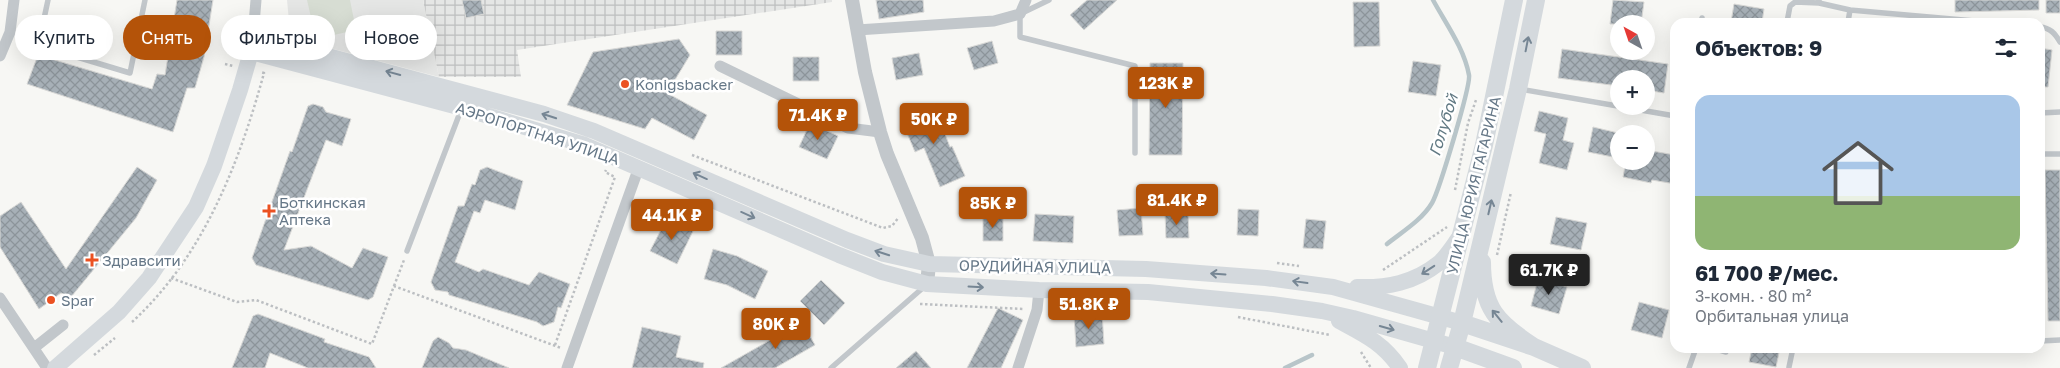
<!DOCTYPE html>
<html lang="ru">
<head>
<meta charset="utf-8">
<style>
  :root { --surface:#fff; --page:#f2f2f3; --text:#1f2937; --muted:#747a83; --line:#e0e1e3; --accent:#b45309 }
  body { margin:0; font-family:"Golos Text",sans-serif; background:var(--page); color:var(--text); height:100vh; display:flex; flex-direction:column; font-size:19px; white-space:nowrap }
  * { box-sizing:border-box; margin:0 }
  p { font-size:16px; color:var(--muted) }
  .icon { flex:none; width:28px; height:28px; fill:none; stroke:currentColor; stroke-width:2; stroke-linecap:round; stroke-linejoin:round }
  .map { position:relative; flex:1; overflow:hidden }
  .side { position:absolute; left:1670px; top:18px; width:375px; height:335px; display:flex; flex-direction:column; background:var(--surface); border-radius:15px; box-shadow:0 5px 20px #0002 }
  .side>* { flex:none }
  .banner { position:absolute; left:15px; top:15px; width:475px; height:45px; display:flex; gap:10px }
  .needle { width:32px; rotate:320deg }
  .fabs { position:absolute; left:1610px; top:15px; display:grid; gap:10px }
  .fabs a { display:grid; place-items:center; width:45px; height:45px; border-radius:50%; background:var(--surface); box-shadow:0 5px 20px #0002; font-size:25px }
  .price { position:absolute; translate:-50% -42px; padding:0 11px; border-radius:5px; background:var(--accent); color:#fff; font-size:16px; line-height:32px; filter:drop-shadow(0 1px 2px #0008) }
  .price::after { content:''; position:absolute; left:50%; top:30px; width:15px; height:11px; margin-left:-8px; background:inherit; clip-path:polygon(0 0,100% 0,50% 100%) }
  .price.current { background:#222; color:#fff }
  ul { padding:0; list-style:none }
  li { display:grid; align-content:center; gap:10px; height:265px; padding:0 25px }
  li+li { border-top:1px solid var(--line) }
  li span { display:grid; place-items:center; height:155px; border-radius:15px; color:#555 }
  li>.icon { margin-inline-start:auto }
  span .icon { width:90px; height:90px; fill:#fffc; stroke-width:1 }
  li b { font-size:21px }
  h2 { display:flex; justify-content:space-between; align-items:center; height:60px; padding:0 25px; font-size:21px }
  .pill { padding:0 18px; border-radius:22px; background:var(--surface); box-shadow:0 5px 20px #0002; font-size:18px; line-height:45px }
  .pill.current { background:var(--accent); color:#fff }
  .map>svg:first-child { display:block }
  .built { fill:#e5e6e5 }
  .industrial { fill:url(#industrial-grid) }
  .pitch { fill:#d7ddd3 }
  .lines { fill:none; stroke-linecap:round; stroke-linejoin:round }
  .stream { stroke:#b8c5c9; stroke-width:4.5 }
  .building { fill:url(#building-cross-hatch); stroke:#d9d9d7 }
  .path { stroke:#bcbfc2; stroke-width:2.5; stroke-dasharray:2.5 2.5; stroke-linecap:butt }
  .service { stroke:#c2c7cb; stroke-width:5.5 }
  .minor { stroke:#c2c7cb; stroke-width:11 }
  .tertiary { stroke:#c2c7cb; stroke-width:14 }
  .secondary { stroke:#d4d9dd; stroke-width:16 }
  .primary { stroke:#d4d9dd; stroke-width:18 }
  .oneway { stroke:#768694 }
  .poi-dot { fill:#eb5121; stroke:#fff; stroke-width:2 }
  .labels { text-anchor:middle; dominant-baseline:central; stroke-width:5; stroke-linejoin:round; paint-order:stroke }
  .poi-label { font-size:15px; fill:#657787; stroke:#fff; text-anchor:start }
  .street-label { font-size:15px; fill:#657787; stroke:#fff }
  .water-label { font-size:16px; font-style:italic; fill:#617983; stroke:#fff }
</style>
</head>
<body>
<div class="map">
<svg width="2060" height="368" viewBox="0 0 2060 368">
  <defs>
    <pattern id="industrial-grid" width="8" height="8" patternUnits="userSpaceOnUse" patternTransform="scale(1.25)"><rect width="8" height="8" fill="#e5e6e5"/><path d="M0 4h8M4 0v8" fill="none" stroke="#bdbfbf"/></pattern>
    <pattern id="building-cross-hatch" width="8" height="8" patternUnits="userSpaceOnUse" patternTransform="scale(1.25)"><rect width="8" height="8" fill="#a7b0b7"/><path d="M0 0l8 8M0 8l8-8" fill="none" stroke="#8c949a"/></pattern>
  </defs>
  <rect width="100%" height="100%" fill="#f7f7f4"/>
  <path class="built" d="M287,0H423L439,77L296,39L289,21Z"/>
  <path class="industrial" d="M423,0H832V2L517,50L521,77H439Z"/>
  <path class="pitch" d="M307,0H350L356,30L316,39Z"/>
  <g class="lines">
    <path class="stream" d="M1387,244C1402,232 1422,220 1432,203C1439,191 1471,85 1469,75C1464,48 1446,24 1433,0
      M1285,368L1312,355"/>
  </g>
  <path class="building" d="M177,0H213L204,57L195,88H187L173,132L27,84L38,55L152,89L157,74L165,75Z
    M462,0H481L484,14L466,18Z
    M876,0H923L924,12L879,19Z
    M1087,0H1117L1084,30L1070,15Z
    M1613,0L1644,2L1641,24H1610Z
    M1955,0H2039V10L1955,12Z
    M2046,0H2060V13H2046Z
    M1353,2H1379L1380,46L1354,47Z
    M1734,4L1764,9L1762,22H1731Z
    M716,31H742V55H716Z
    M679,39L690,55L667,93L707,115L694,140L652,118L645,129L567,105L593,52Z
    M992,41L998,63L974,70L967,48Z
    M2040,48L2052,50L2048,87H2040Z
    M1562,49L1668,64L1664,93L1646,90V79H1619V86L1558,78Z
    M919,53L923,75L896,80L892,58Z
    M793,57H819V81H793Z
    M1413,61L1441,65L1436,96L1408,92Z
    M1150,63H1183L1182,155H1149Z
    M313,104L323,107L326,112L351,119L342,146L326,140L284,250L311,246L352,268L363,248L388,257L373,297L368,300L256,265L252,258L290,151L292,152L308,106Z
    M934,106L950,147L952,146L965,176L940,187L924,148L915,152L901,119Z
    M1539,111L1568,118L1563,140L1574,143L1567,170L1539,163L1546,134L1534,131Z
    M810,123L838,136L827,159L799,147Z
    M1593,127L1618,133L1613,157L1588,152Z
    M1646,150L1675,155V184L1652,180L1651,183L1623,177L1626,161H1646Z
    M137,167L157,180L136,218L71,297L61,293L39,309L0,247V216L21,202L66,269Z
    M487,167L523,181L515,210L485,200L480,213L474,211L455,262L479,272L483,269L529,285L539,272L570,284L561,308L558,307L554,322L546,325L543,326L537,322L449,295L448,292L435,290L431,282L458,206H464L472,184L475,185L480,170Z
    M2045,170H2060V321H2048Z
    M1141,208L1143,235L1119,236L1117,210Z
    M1238,209L1259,210L1258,236L1237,235Z
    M1188,213L1189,238H1166L1165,214Z
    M1035,214L1074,216L1073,243L1033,241Z
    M983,217H1003V241H983Z
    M1556,217L1587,223L1581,250L1550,244Z
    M667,218L693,231L677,264L650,251Z
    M1306,219L1326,221L1323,249L1303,248Z
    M713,249L737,256L768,271L755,299L727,285L704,279Z
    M1538,279L1567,287L1559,314L1531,306Z
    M821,280L845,303L824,325L800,301Z
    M1639,302L1669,310L1662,338L1631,330Z
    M998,308L1023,320L1001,368H967Z
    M1102,312L1104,344L1076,347L1074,315Z
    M258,314L325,339L324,342L369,357L376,368H308L270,353L265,368H232L253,316Z
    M802,322L815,345L775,368H721Z
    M642,327L681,336L676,357L704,363L703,368H632Z
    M438,337L449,343L453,348L466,350L509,368H422L433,341Z
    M1752,348H1780L1776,367L1749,362Z
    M916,351L931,368H896Z"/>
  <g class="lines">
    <path class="path" d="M225,64L233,66
      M692,155L883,228L892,226L899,217
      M1455,190L1468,123L1476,100
      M1497,255L1511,192
      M1277,263L1299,266
      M1383,270L1447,227
      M171,278L237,302L256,300L372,344L394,286L561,348
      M394,286L404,260
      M920,304L1024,309
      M1049,308L1061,307
      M1238,317L1330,335
      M132,322C203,257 239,164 264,73L260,72
      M555,345L615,177L605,172L606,170
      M1361,352L1371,368
      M94,355L115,338"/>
    <path class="service" d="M48,0L42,28L45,39L57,51L130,73L145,0
      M1049,0L1020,14V37L1135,66V153
      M1819,3L1850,10
      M1701,22L1702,18
      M1787,22L1790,6L1795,2L1819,3V0
      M1848,22L1850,10L1986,22
      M2040,27C2050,28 2055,33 2060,42
      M1520,89L1675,116
      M2040,113L2060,112
      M2040,154H2060
      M407,251L461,110
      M2040,341L2060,340
      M1713,348L1726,352L1727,348
      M1789,367L1793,348
      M831,368L925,286
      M1689,368L1696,348"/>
    <path class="minor" d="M857,30L994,21L1020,14L1026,0
      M253,36L256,0
      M0,56L10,32L14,0
      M720,66L848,128L880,132
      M0,298L47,368
      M34,348L63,325
      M567,368L639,167
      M1018,368L1037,310L1039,290"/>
    <path class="tertiary" d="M852,0L865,72L880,132L887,154L922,238L929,264L927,284"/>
    <path class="secondary" d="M251,52L462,108L585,145L839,255L882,272L927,284L1039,290L1148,292L1272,304L1322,311L1353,318L1455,347
      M1357,287C1387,288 1414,283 1439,263C1447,256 1454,244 1461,235
      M1339,321C1365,335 1383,343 1400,368
      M55,368L119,312L149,278L196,207L214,166L240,90L251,52L253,36L544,114L594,131L847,240L884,254L929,264L1146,269L1266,278L1333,287L1462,323"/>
    <path class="primary" d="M1482,262C1482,308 1497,323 1534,347
      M1462,323L1534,347L1582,368
      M1455,347L1513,368
      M1427,368L1484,145L1514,0
      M1449,368L1462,323L1518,89L1536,0"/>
  </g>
  <defs><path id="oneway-shaft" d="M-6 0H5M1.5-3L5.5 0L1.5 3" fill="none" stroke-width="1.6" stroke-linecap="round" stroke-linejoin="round" transform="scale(1.25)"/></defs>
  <g class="oneway">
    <use href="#oneway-shaft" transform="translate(1527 44) rotate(-79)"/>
    <use href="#oneway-shaft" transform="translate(393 73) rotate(-165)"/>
    <use href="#oneway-shaft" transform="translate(549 116) rotate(-162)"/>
    <use href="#oneway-shaft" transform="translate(700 176) rotate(-156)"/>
    <use href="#oneway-shaft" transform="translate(1490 207) rotate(-77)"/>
    <use href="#oneway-shaft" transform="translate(748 215) rotate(24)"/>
    <use href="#oneway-shaft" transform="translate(882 253) rotate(-162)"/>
    <use href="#oneway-shaft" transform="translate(1428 270) rotate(147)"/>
    <use href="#oneway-shaft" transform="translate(1218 274) rotate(-176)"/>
    <use href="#oneway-shaft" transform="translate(1300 282) rotate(-172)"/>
    <use href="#oneway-shaft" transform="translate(976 287) rotate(3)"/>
    <use href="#oneway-shaft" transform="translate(1497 316) rotate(-129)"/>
    <use href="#oneway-shaft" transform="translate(1387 328) rotate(16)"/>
  </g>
  <g class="poi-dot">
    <circle cx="625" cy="84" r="5"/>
    <path d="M266.5 203.5h5v5h5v5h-5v5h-5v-5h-5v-5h5z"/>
    <path d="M89.5 252.5h5v5h5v5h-5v5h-5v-5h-5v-5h5z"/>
    <circle cx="51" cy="300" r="5"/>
  </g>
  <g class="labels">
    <g class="poi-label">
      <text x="635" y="84">Konigsbacker</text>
      <text x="279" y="202">Боткинская<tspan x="279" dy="17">Аптека</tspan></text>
      <text x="102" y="260">Здравсити</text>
      <text x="61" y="300">Spar</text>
    </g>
    <g class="street-label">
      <text transform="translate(538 133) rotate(18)">АЭРОПОРТНАЯ УЛИЦА</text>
      <text transform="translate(1473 185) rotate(-76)">УЛИЦА ЮРИЯ ГАГАРИНА</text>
      <text transform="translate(1035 266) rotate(1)">ОРУДИЙНАЯ УЛИЦА</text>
    </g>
    <g class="water-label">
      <text transform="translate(1443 125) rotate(-73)">Голубой</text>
    </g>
  </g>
</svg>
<div class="fabs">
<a><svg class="needle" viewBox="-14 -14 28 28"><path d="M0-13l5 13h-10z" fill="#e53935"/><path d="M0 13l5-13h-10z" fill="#747a83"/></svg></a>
<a>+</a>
<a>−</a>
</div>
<b class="price" style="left:1166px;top:109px">123K ₽</b>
<b class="price" style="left:818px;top:141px">71.4K ₽</b>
<b class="price" style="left:934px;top:145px">50K ₽</b>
<b class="price" style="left:1177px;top:226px">81.4K ₽</b>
<b class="price" style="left:993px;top:229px">85K ₽</b>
<b class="price" style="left:672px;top:241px">44.1K ₽</b>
<b class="price current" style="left:1549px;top:296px">61.7K ₽</b>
<b class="price" style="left:1089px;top:330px">51.8K ₽</b>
<b class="price" style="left:776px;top:350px">80K ₽</b>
<div class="banner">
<a class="pill">Купить</a>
<a class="pill current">Снять</a>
<a class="pill">Фильтры</a>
<a class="pill">Новое</a>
</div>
<section class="side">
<h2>Объектов: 9<svg class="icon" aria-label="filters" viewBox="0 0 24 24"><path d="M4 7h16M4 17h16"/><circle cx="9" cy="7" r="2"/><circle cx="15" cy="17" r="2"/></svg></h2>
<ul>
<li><span style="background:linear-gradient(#a9c7e8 65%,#8fb573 0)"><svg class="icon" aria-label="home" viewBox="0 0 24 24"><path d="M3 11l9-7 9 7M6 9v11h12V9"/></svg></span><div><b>61 700 ₽/мес.</b><p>3-комн. · 80 m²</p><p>Орбитальная улица</p></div></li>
</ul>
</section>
</div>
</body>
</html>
